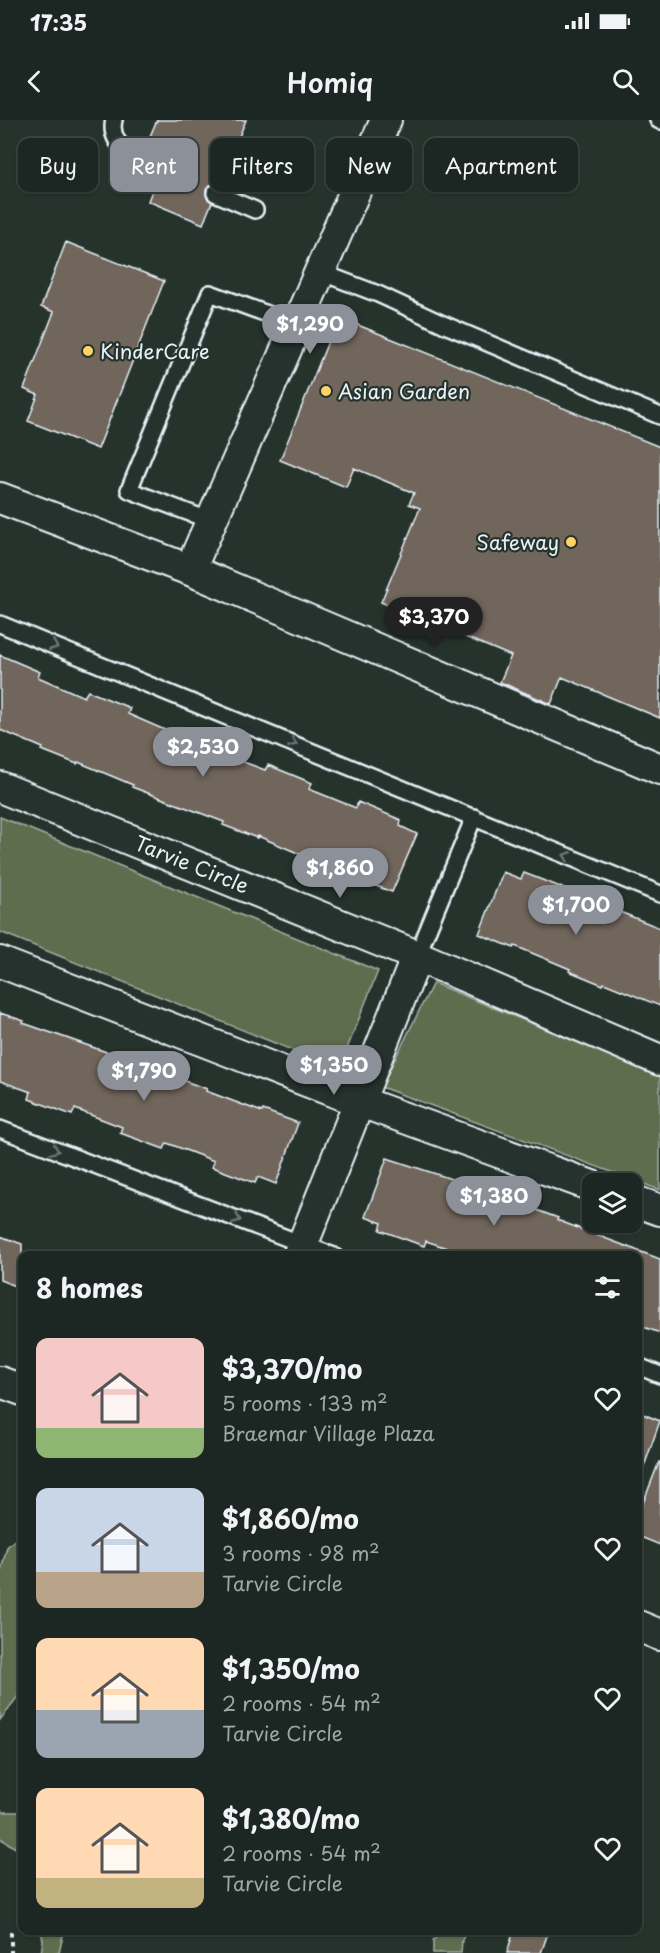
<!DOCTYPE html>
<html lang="en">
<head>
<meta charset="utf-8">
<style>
  :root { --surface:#1c2622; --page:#29322f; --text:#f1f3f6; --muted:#a0a5a5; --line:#3a4340; --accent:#8c9099 }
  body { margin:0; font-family:"Playpen Sans",sans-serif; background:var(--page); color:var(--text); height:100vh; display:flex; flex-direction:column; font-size:22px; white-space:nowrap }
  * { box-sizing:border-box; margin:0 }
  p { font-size:20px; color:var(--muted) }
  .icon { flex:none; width:33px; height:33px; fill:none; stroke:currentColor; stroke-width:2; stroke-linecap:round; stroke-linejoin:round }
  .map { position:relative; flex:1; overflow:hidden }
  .panel { position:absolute; left:18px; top:1131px; width:624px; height:684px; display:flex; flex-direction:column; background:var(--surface); border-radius:12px; box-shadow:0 2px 4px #0004,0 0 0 2px var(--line) }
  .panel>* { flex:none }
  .hud { position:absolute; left:18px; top:18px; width:624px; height:54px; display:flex; gap:12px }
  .fabs { position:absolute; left:582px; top:1053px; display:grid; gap:12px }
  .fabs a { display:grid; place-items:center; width:60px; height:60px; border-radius:12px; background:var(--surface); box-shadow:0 2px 4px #0004,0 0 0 2px var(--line); font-size:30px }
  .price { position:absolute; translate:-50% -51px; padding:0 14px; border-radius:21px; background:var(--accent); color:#fff; font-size:20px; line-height:39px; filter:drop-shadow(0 2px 3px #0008) }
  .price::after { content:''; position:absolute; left:50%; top:36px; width:18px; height:14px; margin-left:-9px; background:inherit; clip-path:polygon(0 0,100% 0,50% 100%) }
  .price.current { background:#222; color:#fff }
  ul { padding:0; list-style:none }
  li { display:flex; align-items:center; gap:18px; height:150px; padding:0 18px }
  li span { display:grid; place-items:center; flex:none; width:168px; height:120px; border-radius:12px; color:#555 }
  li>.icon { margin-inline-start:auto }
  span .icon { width:72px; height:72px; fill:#fffc; stroke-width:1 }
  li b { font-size:26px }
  h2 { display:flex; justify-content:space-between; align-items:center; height:72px; padding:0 18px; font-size:26px }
  .tag { padding:0 21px; border-radius:12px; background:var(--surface); box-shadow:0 2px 4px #0004,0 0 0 2px var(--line); font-size:21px; line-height:54px }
  .tag.current { background:var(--accent); color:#fff }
  .status { display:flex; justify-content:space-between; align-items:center; height:42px; padding:0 30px; background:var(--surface); direction:ltr }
  .status svg { height:16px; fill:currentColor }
  header { display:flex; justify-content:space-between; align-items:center; height:78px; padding:0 18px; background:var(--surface); font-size:27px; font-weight:600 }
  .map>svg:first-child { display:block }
  .green { fill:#5f6d4f; stroke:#a4afa4; stroke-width:1.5 }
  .building { fill:#71665c; stroke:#e8f1f8; stroke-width:1.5 }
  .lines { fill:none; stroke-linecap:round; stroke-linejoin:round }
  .lane-casing { stroke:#e8f1f8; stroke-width:20 }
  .street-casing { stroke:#e8f1f8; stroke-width:34 }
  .path { stroke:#e8f1f8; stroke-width:4; stroke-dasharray:4.5 4.5; stroke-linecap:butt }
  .lane { stroke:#26332d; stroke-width:15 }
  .street { stroke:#26332d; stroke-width:30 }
  .oneway { stroke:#6a7674 }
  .poi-dot { fill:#ffd166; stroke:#26332d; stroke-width:2 }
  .labels { text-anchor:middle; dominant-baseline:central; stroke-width:4.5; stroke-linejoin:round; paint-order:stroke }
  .poi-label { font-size:20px; fill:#e8f1f8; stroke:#26332d; text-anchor:start }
  .street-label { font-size:20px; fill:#e8f1f8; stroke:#26332d }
</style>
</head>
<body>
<div class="status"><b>17:35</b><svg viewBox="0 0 49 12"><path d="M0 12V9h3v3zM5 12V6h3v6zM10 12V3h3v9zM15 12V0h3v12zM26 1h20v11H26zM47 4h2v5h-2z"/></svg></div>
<header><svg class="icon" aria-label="back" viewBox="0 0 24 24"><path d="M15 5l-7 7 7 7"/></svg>Homiq<svg class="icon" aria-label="search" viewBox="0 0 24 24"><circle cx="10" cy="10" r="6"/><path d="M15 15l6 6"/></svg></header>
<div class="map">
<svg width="660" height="1833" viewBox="0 0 660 1833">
  <rect width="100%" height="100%" fill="#26332d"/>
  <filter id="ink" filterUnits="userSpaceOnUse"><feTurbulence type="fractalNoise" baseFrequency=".0167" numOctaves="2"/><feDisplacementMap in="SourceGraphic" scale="12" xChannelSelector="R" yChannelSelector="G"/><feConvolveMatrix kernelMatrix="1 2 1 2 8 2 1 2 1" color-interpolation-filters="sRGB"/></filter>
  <g filter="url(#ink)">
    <path class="green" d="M0,697L378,851L339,949L0,812Z
      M433,863L660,956V1070L381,967Z
      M16,1419L22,1423V1553L19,1575L0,1600V1454L7,1427Z
      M0,1688L3,1692H22V1728L17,1729L0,1718Z
      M446,1810L467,1811L462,1820L461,1833H433V1820Z
      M41,1811H64L59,1833H41L43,1820Z"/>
    <path class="building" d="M157,0H246L219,64L210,65L206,70L207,78L212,82L203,104L148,81L157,58L166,57L171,48L165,40L168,31L147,23Z
      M66,122L164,161L98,329L28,301L38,275L24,269L54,192L41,187Z
      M338,197L660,327V598L562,557L551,584L500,562L511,536L381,482L420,388L409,384L414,373L354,348L346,367L280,340Z
      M0,535L40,552L38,557L84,577L88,571L130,588L128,594L174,614L177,608L220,625L219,631L241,641L265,650L268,645L312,663L309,669L356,688L358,682L401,700L400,706L417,714L392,772L313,742L314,740L258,716L257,718L223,705L224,702L132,667L133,665L78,642L77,644L42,630L43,628L0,610Z
      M503,752L521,759L524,753L568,770L565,777L612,796L615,790L660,808V886L604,863L603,865L569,851L570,849L515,826L514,828L479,814Z
      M0,893L24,901L23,903L115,935L114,937L171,958V956L207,969L206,971L262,992L263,990L298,1003L276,1064L258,1057L255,1063L212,1047L214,1041L167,1023L164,1029L120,1013L122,1007L75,989L72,995L29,979L31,972L0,961Z
      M387,1038L467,1064V1066L522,1088L523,1085L558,1098L557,1100L660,1139V1213L638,1205V1136H471L426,1121L424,1126L380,1110L382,1103L365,1097Z
      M0,1116L22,1124V1169L0,1160Z
      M638,1292L660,1301L640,1358H638Z
      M659,1342H660V1425L638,1416V1396Z
      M514,1810H549L541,1833H507Z"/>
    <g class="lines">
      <defs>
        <path id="lane" d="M114,0C107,27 141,41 161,49
          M658,0L660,1
          M215,73L255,90
          M320,152L378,174L443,204L660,296
          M211,401L129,370L210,173L297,205
          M0,504L660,774
          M417,836L474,697
          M0,1009L334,1136
          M638,1246L660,1255"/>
        <path id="street" d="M0,378L190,450L660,649
          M190,450L386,0
          M0,667L417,836L660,940
          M0,842L358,981L592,1066
          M632,1080L660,1090
          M298,1136L417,836
          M0,1262L22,1270
          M638,1506L660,1515"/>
      </defs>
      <use href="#lane" class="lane-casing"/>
      <use href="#street" class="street-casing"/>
      <path class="path" d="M11,1812V1833"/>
      <use href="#lane" class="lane"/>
      <use href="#street" class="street"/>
    </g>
    <defs><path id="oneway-chevron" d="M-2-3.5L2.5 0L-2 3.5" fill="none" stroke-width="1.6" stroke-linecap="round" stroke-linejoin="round" transform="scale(1.5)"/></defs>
    <g class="oneway">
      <use href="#oneway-chevron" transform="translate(54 526) rotate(22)"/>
      <use href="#oneway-chevron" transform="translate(293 623) rotate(22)"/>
      <use href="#oneway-chevron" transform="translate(567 736) rotate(-158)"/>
      <use href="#oneway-chevron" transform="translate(55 1030) rotate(21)"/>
      <use href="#oneway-chevron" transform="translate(237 1099) rotate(21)"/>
    </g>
  </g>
  <g class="poi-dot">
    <circle cx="88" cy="231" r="6"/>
    <circle cx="326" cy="271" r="6"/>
    <circle cx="571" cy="422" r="6"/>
  </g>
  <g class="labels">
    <g class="poi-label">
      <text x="100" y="231">KinderCare</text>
      <text x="338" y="271">Asian Garden</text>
      <text x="559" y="422" text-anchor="end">Safeway</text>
    </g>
    <g class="street-label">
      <text transform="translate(192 744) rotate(22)">Tarvie Circle</text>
    </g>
  </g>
</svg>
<div class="fabs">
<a><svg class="icon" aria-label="layers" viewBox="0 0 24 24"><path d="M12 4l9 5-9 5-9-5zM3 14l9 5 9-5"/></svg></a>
</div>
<b class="price" style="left:310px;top:235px">$1,290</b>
<b class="price current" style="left:434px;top:528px">$3,370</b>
<b class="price" style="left:203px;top:658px">$2,530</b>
<b class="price" style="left:340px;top:779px">$1,860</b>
<b class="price" style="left:576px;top:816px">$1,700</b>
<b class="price" style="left:334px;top:976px">$1,350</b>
<b class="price" style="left:144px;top:982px">$1,790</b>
<b class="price" style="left:494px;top:1107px">$1,380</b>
<div class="hud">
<a class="tag">Buy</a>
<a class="tag current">Rent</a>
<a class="tag">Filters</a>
<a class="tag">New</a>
<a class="tag">Apartment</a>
</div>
<section class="panel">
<h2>8 homes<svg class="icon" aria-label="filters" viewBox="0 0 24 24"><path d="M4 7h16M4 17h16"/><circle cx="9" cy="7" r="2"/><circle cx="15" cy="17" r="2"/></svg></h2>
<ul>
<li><span style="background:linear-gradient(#f6c9c9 75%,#8fb573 0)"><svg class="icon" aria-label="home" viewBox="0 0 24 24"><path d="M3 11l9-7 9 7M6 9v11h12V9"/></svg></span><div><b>$3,370/mo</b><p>5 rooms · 133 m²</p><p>Braemar Village Plaza</p></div><svg class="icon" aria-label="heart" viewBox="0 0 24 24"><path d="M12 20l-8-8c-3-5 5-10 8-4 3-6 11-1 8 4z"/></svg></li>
<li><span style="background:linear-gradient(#c9d6e8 70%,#b9a48a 0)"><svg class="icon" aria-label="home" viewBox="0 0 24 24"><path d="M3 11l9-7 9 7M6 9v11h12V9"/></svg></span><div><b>$1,860/mo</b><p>3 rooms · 98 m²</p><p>Tarvie Circle</p></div><svg class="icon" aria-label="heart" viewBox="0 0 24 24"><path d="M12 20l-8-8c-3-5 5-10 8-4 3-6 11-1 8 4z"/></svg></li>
<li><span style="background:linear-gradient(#ffd9b3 60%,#9aa5b1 0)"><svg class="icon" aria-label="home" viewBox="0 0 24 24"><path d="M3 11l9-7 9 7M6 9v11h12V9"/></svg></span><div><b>$1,350/mo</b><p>2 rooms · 54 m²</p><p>Tarvie Circle</p></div><svg class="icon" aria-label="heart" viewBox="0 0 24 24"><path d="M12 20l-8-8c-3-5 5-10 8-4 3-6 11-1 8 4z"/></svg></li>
<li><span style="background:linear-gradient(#ffd9b3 75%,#c2b280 0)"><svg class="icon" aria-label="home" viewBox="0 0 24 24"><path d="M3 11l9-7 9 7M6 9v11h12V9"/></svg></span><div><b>$1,380/mo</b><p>2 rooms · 54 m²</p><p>Tarvie Circle</p></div><svg class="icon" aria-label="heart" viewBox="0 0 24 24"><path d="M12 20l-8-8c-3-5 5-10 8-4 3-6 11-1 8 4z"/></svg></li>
</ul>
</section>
</div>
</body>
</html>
